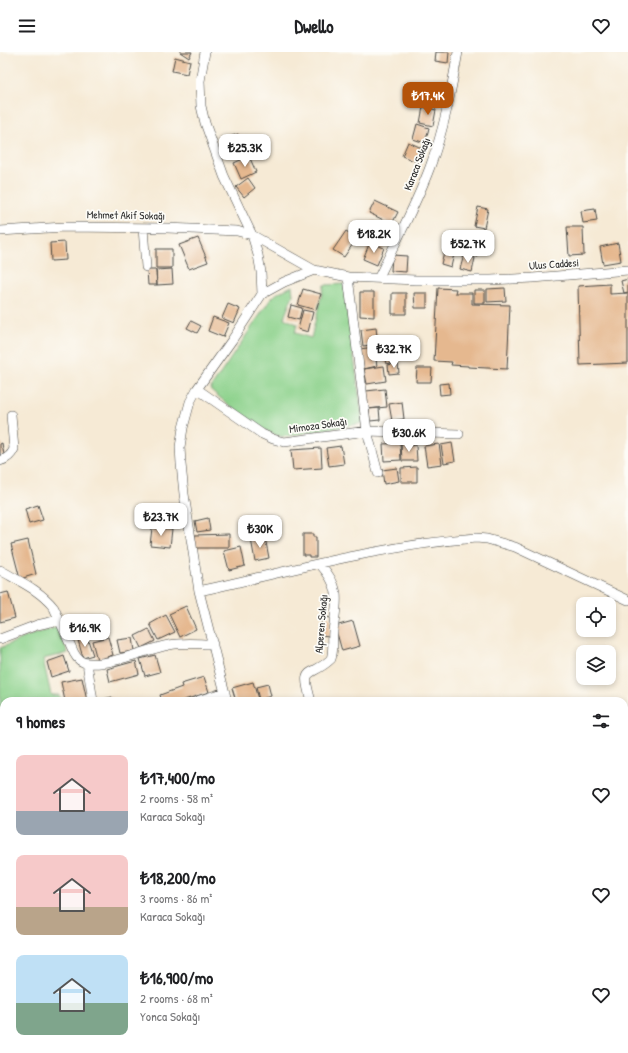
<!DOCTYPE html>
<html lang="en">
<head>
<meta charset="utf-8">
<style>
  :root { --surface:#fff; --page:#f6f6f6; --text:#202124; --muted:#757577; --accent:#b45309 }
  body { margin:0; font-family:"Patrick Hand",sans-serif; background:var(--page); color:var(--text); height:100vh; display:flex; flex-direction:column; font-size:15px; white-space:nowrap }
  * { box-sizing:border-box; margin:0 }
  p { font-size:13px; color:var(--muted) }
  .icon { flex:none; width:22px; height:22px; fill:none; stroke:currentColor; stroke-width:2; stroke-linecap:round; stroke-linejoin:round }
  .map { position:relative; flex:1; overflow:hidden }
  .drawer { position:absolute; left:0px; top:645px; width:628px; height:356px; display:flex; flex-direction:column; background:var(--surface); border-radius:12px 12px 0 0; box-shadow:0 2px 6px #0003 }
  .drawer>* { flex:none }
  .fabs { position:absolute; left:576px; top:545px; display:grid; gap:8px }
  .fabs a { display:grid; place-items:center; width:40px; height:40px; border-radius:8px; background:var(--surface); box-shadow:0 2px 6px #0003; font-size:20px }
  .price { position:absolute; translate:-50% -34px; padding:0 9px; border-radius:8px; background:#fff; color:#222; font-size:13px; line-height:26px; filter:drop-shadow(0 1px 2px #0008) }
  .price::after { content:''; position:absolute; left:50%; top:24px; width:12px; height:9px; margin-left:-6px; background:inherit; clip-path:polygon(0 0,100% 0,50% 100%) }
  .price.current { background:var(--accent); color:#fff }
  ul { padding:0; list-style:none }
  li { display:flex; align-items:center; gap:12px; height:100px; padding:0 16px }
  li span { display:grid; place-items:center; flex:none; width:112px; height:80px; border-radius:8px; color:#555 }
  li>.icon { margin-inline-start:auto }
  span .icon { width:48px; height:48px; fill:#fffc; stroke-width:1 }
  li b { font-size:17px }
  h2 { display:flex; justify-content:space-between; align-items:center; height:48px; padding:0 16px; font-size:17px }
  header { display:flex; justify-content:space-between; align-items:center; height:52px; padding:0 16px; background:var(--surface); font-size:18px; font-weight:700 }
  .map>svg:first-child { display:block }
  .green { fill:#8dd28c; stroke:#5c7e5c }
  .building { fill:#e5b88f }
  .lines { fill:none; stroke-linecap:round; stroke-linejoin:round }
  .minor-casing { stroke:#494844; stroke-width:10 }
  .minor { stroke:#fff; stroke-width:9 }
  .labels { text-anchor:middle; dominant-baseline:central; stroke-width:3.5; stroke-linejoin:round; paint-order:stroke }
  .street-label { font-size:11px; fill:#2b2b2b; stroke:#fdfcf7 }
</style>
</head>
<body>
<header><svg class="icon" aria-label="menu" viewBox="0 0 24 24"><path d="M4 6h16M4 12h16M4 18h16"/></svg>Dwello<svg class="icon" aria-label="heart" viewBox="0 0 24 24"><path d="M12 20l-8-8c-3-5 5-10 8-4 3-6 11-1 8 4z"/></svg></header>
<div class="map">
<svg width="628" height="1001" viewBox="0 0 628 1001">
  <rect width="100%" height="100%" fill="#fdfcf7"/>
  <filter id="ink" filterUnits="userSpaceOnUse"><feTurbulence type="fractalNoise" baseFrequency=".025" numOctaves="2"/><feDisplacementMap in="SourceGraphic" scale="8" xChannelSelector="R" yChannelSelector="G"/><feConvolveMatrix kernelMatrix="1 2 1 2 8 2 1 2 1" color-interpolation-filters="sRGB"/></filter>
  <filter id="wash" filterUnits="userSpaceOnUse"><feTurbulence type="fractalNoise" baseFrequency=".012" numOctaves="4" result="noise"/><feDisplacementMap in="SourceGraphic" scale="16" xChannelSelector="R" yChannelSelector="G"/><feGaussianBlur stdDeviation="0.9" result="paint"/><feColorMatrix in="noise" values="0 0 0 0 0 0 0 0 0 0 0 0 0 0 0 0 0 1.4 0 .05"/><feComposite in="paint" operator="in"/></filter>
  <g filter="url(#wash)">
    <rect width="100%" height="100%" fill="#f6ead5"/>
    <path class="green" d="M344,232L363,371L289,384C286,384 282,385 279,384C263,381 223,349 210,337L270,248L276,242L292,234L293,243L284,266L297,272L295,281L311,286L324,233Z
      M58,575L68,601L43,607L51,643H59L60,649H4V872L2,873L0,868V596L31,583Z
      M628,807V860L624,862V809Z
      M628,872V948L624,951V874Z
      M4,885V940L0,938V887Z
      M624,980L628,988V1001H450L455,997H624Z
      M0,994L4,995V997H12L26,1001H0Z
      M216,997H250V1001L281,997V1001H215Z
      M297,997H331L334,1001H297Z"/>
    <g id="blocks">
      <path class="building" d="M180,0H192L189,6Z
        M436,0H449L448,11L435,9Z
        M175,5L190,9L187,22L172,19Z
        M431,32L443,34L439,55L426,52Z
        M423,55L436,58L433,74L420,71Z
        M417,72L429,76L425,91L413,87Z
        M238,82L245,99L227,105L221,88Z
        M408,90L424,97L419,111L402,104Z
        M249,104L256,120L241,127L234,111Z
        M248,126L255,136L244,145L236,135Z
        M375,149L398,160L392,172L369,161Z
        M478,155L488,157L484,176L474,174Z
        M595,157L597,169L583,171L581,159Z
        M372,169L390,176L383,191L366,184Z
        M356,173L362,178L357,184L351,179Z
        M567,175H583L584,203L569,204Z
        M346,179L357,186L344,205L333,198Z
        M469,184L483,188L478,205L464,201Z
        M198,186L208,210L189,217L179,193Z
        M65,190L66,208L51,209L50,191Z
        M370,190L384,196L377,213L363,207Z
        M618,191L621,209L603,212L600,195Z
        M156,197H172V216H156Z
        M444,200L454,202L451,215L441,212Z
        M392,203L407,204L406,220L391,219Z
        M464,203L475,206L472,220L460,217Z
        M172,217L173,232L157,233L156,218Z
        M147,218H156L157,233H148Z
        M628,227V240L624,241L621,229Z
        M610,232V242L628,241V311L580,313L578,234Z
        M438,236L456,237L455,241H472V252L510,253L507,317L468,315V314L451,313L452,310L434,309Z
        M505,236L506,249L487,250V237Z
        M303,237L321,242L316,258L298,253Z
        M474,238H485V251H474Z
        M360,240H374V265L360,264Z
        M392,241H406V262H392Z
        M414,241H427V256H415Z
        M228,252L240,257L234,271L222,266Z
        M291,253L302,256L299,268L288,265Z
        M303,258L313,260L308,280L298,277Z
        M213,265L229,271L223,285L208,279Z
        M191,269L201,274L197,281L187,276Z
        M376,276L378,292L363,294L361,278Z
        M374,295L377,314L364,317L360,297Z
        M394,301L396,310L386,312L384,303Z
        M398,311L399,321L389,322L388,313Z
        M384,314L386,329L367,332L364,317Z
        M417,316H432L431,330H416Z
        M449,331L450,342L440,343L439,332Z
        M385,337L387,355L367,357L366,339Z
        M402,350L404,367L392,369L389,352Z
        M379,356L380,368L370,369L369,357Z
        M2,391L4,403H0V392Z
        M400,391L401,408L384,409L383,392Z
        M401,391H408V394L416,393L417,409H402Z
        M452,391L455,409L444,411L441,393Z
        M439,392L442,412L427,414L424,394Z
        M341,394L344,412L329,414L326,396Z
        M321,396L322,416L293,418L291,398Z
        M417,415V430H401V416Z
        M397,416L399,429L384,432L382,418Z
        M38,453L43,468L29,472L25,457Z
        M208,466L210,478L197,480L195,469Z
        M152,476L172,477L170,495L150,493Z
        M229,482V496H195V483Z
        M303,482H313V485H316V505H309V503H303Z
        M265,485L269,506L255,509L251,487Z
        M28,488L36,522L20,527L11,492Z
        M241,495L245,514L229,518L224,499Z
        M8,540L15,566L0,570V542Z
        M186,554L196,577L180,585L169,562Z
        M166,563L175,580L158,588L150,572Z
        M322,565L331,566L329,584L320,583Z
        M353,569L360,594L342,599L335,574Z
        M149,577L155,589L141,596L135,584Z
        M87,585L93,603L83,606L78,588Z
        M108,585L113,603L97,608L92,589Z
        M132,586L134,599L120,601L117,588Z
        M155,603L160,620L145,624L140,607Z
        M64,604L69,619L51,625L47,610Z
        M136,609L139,622L110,630L107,617Z
        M204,625L209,640L181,649H162L160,643L182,635L181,632Z
        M82,626L87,649H65L61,630Z
        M253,630L258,647L249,649H236L232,636Z
        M268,632L271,644L259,648L256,635Z
        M112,645L113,649H99L98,648Z
        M624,791L628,799V803L624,805Z
        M3,979H4V990L1,989Z
        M41,997H55L54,1001L40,1000Z
        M64,997H80L79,1001H63Z
        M97,997H105L108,1001H92Z
        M160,997H178L177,1001H170Z
        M180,997H198L196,1001H186L180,999Z
        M202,997H214L212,1001H201Z
        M342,997H358L361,1001H346Z
        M359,997H368L363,1001Z
        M373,997H387L381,1001H376Z"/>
    </g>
  </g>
  <g filter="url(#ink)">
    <use href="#blocks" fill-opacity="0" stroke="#494844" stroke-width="1"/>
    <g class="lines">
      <defs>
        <path id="minor" d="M205,0L200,29L201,54L205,71L224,124L252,183L258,203L261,220L262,242L232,288L197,337L190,350L183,376L180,395L181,412L184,442L199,539L227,649
          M143,176L146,215
          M0,179L64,175L167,176L237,179L252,183L314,218L284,230L262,242
          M314,218L348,225L416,228H491L533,226L628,218
          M348,225L367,379L378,421
          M379,225C396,189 416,153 430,115C444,78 451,39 458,0
          M197,337L262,382L273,387L284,390L367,379L459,382
          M0,409C7,407 11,404 14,397L11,363
          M0,518C19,529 40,538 54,556L74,601C77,607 81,611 88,611C111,614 146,597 169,593C183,590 199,592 213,592
          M199,539C290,519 382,493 476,486L487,487L515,495L628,548
          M0,587L37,573L59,568
          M87,611L93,649
          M197,649L225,640
          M311,649C300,612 310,627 331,607C334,598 332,588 333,579C337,548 342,537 320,512
          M624,777L628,775
          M624,867L628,865
          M0,881L4,879
          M0,948L4,949
          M624,957L628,954
          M624,972L628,979
          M145,997L154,1001
          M337,997L340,1001
          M406,997L409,1001
          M129,1001L133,997
          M290,1001V997
          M442,1001L447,997"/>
      </defs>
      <use href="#minor" class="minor-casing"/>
      <use href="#minor" class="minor"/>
    </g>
  </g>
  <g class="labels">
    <g class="street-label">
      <text transform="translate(417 112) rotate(-69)">Karaca Sokağı</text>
      <text transform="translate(126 163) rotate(1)">Mehmet Akif Sokağı</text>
      <text transform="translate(554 212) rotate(-4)">Ulus Caddesi</text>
      <text transform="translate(318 373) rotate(-8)">Mimoza Sokağı</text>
      <text transform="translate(321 572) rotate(-85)">Alperen Sokağı</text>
    </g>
  </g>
</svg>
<div class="fabs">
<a><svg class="icon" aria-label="locate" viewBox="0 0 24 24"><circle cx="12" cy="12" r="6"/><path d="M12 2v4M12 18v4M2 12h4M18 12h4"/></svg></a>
<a><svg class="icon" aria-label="layers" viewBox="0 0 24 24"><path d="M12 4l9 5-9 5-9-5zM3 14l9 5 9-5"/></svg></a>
</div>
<b class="price current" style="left:428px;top:64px">₺17.4K</b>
<b class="price" style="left:245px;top:116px">₺25.3K</b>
<b class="price" style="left:374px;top:202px">₺18.2K</b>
<b class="price" style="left:468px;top:212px">₺52.7K</b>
<b class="price" style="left:394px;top:317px">₺32.7K</b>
<b class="price" style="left:409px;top:401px">₺30.6K</b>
<b class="price" style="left:161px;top:485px">₺23.7K</b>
<b class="price" style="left:260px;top:497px">₺30K</b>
<b class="price" style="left:85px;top:596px">₺16.9K</b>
<section class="drawer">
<h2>9 homes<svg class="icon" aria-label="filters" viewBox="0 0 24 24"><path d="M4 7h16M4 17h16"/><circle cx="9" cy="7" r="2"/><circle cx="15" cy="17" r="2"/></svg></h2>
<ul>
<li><span style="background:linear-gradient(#f6c9c9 70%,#9aa5b1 0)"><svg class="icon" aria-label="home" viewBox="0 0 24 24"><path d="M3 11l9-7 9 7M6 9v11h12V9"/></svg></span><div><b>₺17,400/mo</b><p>2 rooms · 58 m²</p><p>Karaca Sokağı</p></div><svg class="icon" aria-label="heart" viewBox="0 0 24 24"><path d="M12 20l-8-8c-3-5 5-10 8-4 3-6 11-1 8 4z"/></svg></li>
<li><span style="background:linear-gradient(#f6c9c9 65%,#b9a48a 0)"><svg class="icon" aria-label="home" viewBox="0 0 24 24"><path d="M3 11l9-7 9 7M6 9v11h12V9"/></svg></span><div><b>₺18,200/mo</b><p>3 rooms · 86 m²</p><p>Karaca Sokağı</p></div><svg class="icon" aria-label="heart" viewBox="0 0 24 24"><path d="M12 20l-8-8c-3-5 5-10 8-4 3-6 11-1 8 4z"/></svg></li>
<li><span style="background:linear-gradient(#bfe0f5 60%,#7fa58c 0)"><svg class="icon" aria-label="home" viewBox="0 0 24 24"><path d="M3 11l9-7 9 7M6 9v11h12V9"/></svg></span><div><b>₺16,900/mo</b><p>2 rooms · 68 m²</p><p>Yonca Sokağı</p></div><svg class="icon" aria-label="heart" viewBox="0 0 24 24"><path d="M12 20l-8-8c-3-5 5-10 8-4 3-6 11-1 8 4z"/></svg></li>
</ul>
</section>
</div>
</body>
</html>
